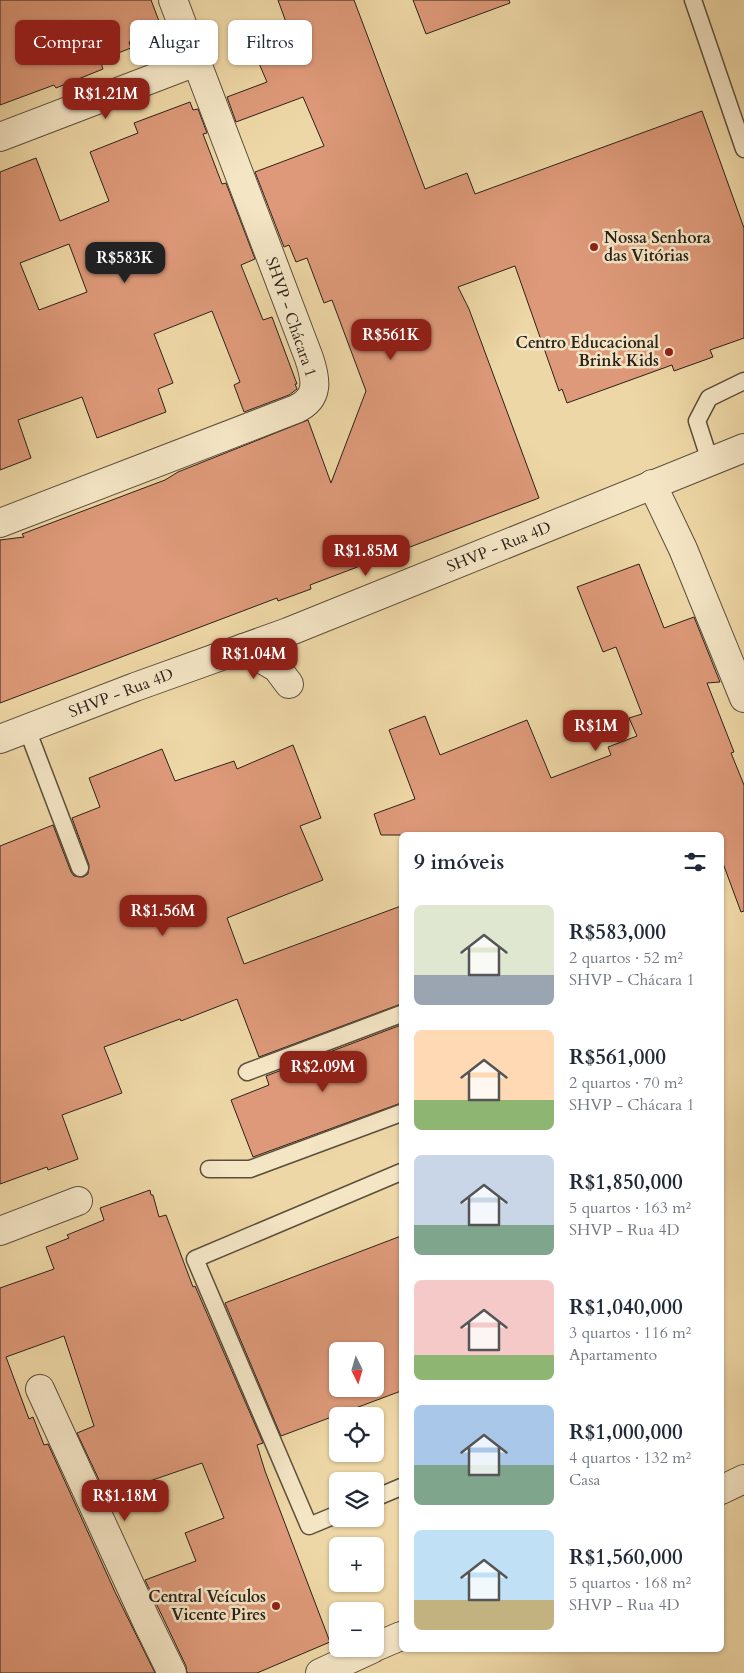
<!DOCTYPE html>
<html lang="pt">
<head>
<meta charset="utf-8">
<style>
  :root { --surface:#fff; --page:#f6f6f7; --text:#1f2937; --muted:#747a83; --accent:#8f2418 }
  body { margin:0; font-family:Cardo,serif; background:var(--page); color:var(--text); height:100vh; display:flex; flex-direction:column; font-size:19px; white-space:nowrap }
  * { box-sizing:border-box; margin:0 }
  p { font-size:16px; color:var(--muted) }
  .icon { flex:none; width:28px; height:28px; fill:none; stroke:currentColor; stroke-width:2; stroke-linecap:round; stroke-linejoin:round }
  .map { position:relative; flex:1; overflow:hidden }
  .panel { position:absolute; left:399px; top:832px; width:325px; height:820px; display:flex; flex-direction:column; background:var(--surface); border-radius:8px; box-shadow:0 1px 4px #0004 }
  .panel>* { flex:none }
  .banner { position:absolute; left:15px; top:20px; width:309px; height:45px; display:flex; gap:10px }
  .needle { width:32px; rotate:175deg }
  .buttons { position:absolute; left:329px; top:1342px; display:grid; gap:10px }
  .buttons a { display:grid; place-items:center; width:55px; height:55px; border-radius:8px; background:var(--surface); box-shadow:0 1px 4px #0004; font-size:25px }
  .price { position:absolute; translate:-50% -42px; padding:0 11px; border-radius:10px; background:var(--accent); color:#fff; font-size:16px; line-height:32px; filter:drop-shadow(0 1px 2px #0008) }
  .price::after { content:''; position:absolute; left:50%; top:30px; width:15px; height:11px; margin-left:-8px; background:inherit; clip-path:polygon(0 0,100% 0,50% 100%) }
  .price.current { background:#222; color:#fff }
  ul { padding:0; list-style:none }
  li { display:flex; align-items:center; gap:15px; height:125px; padding:0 15px }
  li span { display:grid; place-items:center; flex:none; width:140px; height:100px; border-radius:8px; color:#555 }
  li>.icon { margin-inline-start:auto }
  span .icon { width:60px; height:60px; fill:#fffc; stroke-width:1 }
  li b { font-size:21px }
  h2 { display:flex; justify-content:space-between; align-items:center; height:60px; padding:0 15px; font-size:21px }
  .pill { padding:0 18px; border-radius:8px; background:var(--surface); box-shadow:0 1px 4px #0004; font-size:18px; line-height:45px }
  .pill.current { background:var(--accent); color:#fff }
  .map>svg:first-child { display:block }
  .building { fill:#dd9979; stroke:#2c221a; fill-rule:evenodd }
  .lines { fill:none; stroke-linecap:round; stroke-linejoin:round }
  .service-casing { stroke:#5c4f3d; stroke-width:19 }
  .minor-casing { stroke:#5c4f3d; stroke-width:30 }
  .tertiary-casing { stroke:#5c4f3d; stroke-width:30 }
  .service { stroke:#f4e5c5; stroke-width:16 }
  .minor { stroke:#f4e5c5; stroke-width:28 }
  .tertiary { stroke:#f4e5c5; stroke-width:28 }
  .poi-dot { fill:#8f2418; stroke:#f4e5c5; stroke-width:2 }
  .labels { text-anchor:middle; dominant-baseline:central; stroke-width:5; stroke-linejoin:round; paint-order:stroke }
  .poi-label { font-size:16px; font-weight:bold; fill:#2c221a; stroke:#f4e5c5; text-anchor:end }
  .street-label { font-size:16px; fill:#2c221a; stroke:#f4e5c5 }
</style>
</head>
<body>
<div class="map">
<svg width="744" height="1673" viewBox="0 0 744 1673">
  <rect width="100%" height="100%" fill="#eed7a6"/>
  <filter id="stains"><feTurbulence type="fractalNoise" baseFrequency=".004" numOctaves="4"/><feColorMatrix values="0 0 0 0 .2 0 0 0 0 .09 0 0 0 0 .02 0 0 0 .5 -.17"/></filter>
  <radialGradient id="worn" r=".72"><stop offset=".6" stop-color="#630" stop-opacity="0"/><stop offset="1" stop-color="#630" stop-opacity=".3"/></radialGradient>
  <path class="building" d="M0,0H151L162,29L129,42L131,48L100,60L103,69L56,88L54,85L0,105Z
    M278,0H354L425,189L467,173L475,194L702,111L744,228V338L710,350L713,357L674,371L672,365L567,403L562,389L559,391L515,266L458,287L469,309L539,498L310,585L311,589L278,601L277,598L0,703V540L24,537L22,534L165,480L178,472L308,420L331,483L366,391L332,300L324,303L307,258L296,262L289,245L284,247L255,172L324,146L303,97L236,122L227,97L267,82L258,61L295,47Z
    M413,0H509L510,3L426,34Z
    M190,102L193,110L198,109L207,133L203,134L222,184L226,183L255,259L241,265L263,320L272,317L297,384H295L297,389L289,395L244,412L234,385L240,382L212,311L154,334L173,383L158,389L166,412L97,438L82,397L18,420L31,458L0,470V172L36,158L60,221L109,201L90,152L138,133L134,123ZM69,244L87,292L39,310L20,263Z
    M639,564L664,628L694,617L720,682L707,683L734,752L731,753L744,785V911L741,912L721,858V835H381L374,814L415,799L389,730L425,716L440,755L527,720L551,778L611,755L608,747L637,736L629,718L642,714L616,647L603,652L577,587Z
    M293,745L321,818L300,826L323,880L227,918L244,964L401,906V1004L259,1057L237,999L181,1021L180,1019L104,1047L122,1093L62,1115L78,1159L48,1170L47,1167L0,1184V846L53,825L71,872L74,876L83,877L88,874L89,865L72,818L100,807L89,778L162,749L175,781L234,761L237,769Z
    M401,1025V1103L253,1157L231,1100L269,1085L266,1076Z
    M150,1190L151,1195H153L159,1217L166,1215L193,1287L195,1286L263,1443L257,1445L265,1471L330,1642L257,1673H187L186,1666L145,1580L196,1561L185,1533L224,1518L202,1463L141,1484L108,1499L77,1433L94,1426L64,1336L6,1357L29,1419L33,1417L44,1445L48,1444L115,1592L155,1673H0V1288L54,1269L46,1247L69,1238L67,1235L104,1220L100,1208Z
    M401,1236V1391L281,1436L225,1303ZM338,1351H375V1389H338Z"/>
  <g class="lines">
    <defs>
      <path id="service" d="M693,0L744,149
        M710,461L697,421L709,398L744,381
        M27,729L80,868
        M247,1072L401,1014
        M209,1169H250L401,1113
        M375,1498L401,1487
        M338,1514L309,1526L195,1259L401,1172"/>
      <path id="minor" d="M0,137L196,62
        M652,484L683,549L744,698
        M0,523L296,409C320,398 316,379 309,358L173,0
        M243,648L277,668L289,684
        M0,1231L78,1201
        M40,1389L147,1622L172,1673"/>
      <path id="tertiary" d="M0,739L135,687L288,632L744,448
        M721,1490L744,1479
        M375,1647L401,1636
        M320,1673L372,1649"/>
    </defs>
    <use href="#service" class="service-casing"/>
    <use href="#minor" class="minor-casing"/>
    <use href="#tertiary" class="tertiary-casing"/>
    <use href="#service" class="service"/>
    <use href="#minor" class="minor"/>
    <use href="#tertiary" class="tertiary"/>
  </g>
  <g class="poi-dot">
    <circle cx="594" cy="247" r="5"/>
    <circle cx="669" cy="352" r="5"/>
    <circle cx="276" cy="1606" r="5"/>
  </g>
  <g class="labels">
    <g class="poi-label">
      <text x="604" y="238" text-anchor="start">Nossa Senhora<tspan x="604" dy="18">das Vitórias</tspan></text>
      <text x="659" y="343">Centro Educacional<tspan x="659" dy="18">Brink Kids</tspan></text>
      <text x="266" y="1597">Central Veículos<tspan x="266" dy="18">Vicente Pires</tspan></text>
    </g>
    <g class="street-label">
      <text transform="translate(291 317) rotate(71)">SHVP - Chácara 1</text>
      <text transform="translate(499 547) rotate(-22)">SHVP - Rua 4D</text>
      <text transform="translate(121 693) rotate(-21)">SHVP - Rua 4D</text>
    </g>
  </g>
  <rect width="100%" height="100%" filter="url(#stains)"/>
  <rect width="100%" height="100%" fill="url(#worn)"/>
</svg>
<div class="buttons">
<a><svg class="needle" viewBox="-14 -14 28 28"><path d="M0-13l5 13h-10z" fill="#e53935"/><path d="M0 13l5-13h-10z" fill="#747a83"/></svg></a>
<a><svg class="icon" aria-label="locate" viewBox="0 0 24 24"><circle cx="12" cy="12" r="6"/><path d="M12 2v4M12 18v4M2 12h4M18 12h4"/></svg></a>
<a><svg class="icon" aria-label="layers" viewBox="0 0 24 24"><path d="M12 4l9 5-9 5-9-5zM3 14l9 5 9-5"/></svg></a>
<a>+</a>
<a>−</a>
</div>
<b class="price" style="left:106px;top:120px">R$1.21M</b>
<b class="price current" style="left:125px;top:284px">R$583K</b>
<b class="price" style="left:391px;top:361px">R$561K</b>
<b class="price" style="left:366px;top:577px">R$1.85M</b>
<b class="price" style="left:254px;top:680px">R$1.04M</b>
<b class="price" style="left:596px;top:752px">R$1M</b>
<b class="price" style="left:163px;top:937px">R$1.56M</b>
<b class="price" style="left:323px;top:1093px">R$2.09M</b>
<b class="price" style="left:125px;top:1522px">R$1.18M</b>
<div class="banner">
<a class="pill current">Comprar</a>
<a class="pill">Alugar</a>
<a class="pill">Filtros</a>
</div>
<section class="panel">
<h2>9 imóveis<svg class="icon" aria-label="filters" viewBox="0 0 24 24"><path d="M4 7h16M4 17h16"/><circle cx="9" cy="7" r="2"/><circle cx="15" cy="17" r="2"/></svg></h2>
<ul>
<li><span style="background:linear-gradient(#dfe7d0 70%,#9aa5b1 0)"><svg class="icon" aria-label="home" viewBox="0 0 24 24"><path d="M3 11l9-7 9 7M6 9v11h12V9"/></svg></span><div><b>R$583,000</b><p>2 quartos · 52 m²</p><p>SHVP - Chácara 1</p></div></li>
<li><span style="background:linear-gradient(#ffd9b3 70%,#8fb573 0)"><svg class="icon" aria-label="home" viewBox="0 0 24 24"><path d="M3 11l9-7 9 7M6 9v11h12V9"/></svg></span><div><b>R$561,000</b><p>2 quartos · 70 m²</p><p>SHVP - Chácara 1</p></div></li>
<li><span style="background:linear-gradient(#c9d6e8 70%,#7fa58c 0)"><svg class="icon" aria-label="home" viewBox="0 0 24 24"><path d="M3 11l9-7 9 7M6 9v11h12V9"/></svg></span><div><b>R$1,850,000</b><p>5 quartos · 163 m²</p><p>SHVP - Rua 4D</p></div></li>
<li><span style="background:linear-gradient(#f6c9c9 75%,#8fb573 0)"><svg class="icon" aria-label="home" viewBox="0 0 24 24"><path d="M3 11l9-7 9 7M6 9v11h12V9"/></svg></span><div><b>R$1,040,000</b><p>3 quartos · 116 m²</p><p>Apartamento</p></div></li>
<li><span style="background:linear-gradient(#a9c7e8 60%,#7fa58c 0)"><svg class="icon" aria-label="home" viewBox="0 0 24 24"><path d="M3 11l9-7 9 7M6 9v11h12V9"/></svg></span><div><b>R$1,000,000</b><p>4 quartos · 132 m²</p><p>Casa</p></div></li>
<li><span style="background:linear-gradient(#bfe0f5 70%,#c2b280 0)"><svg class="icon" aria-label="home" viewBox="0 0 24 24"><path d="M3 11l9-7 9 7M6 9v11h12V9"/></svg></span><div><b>R$1,560,000</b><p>5 quartos · 168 m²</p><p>SHVP - Rua 4D</p></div></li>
</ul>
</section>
</div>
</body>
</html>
